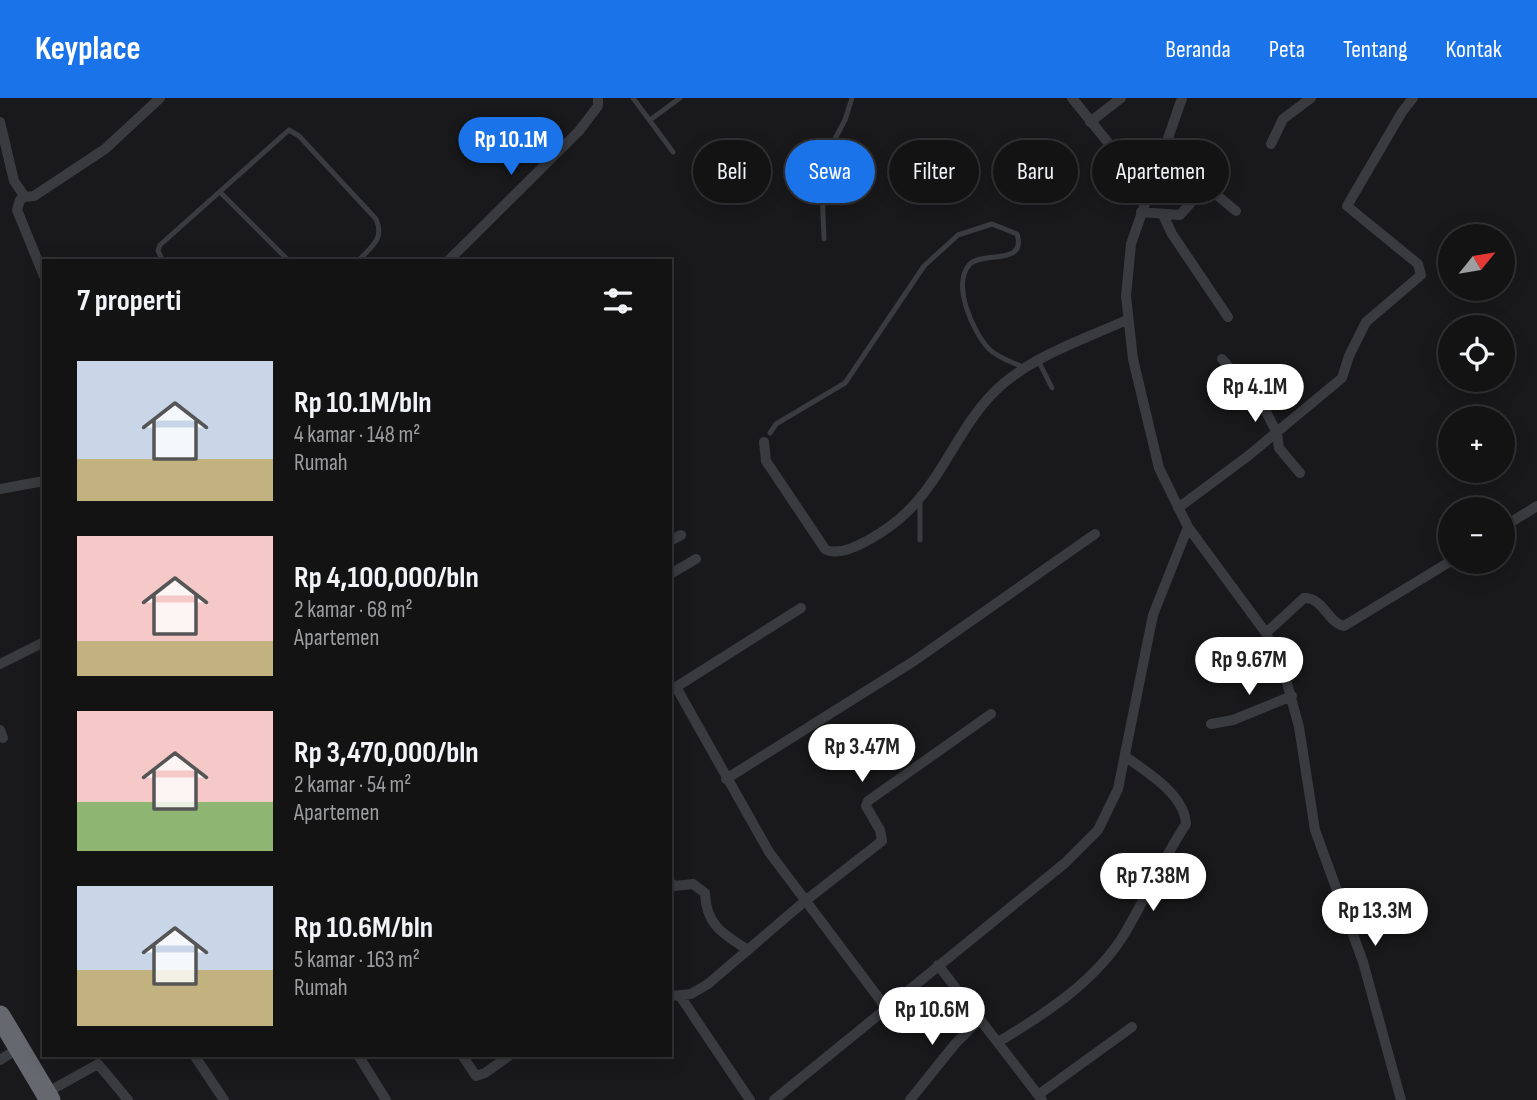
<!DOCTYPE html>
<html lang="id">
<head>
<meta charset="utf-8">
<style>
  :root { --surface:#131314; --page:#202022; --text:#f1f3f6; --muted:#9d9ea0; --line:#323234; --accent:#1a73e8 }
  body { margin:0; font-family:"Sofia Sans Condensed",sans-serif; background:var(--page); color:var(--text); height:100vh; display:flex; flex-direction:column; font-size:26px; white-space:nowrap }
  * { box-sizing:border-box; margin:0 }
  p { font-size:23px; color:var(--muted) }
  .icon { flex:none; width:38px; height:38px; fill:none; stroke:currentColor; stroke-width:2; stroke-linecap:round; stroke-linejoin:round }
  .map { position:relative; flex:1; overflow:hidden }
  .details { position:absolute; left:42px; top:161px; width:630px; height:798px; display:flex; flex-direction:column; background:var(--surface); border-radius:0px; box-shadow:0 4px 18px #0003,0 0 0 2px var(--line) }
  .details>* { flex:none }
  .banner { position:absolute; left:693px; top:42px; width:665px; height:63px; display:flex; gap:14px }
  .needle { width:46px; rotate:60deg }
  .buttons { position:absolute; left:1438px; top:126px; display:grid; gap:14px }
  .buttons a { display:grid; place-items:center; width:77px; height:77px; border-radius:50%; background:var(--surface); box-shadow:0 4px 18px #0003,0 0 0 2px var(--line); font-size:35px }
  .price { position:absolute; translate:-50% -60px; padding:0 16px; border-radius:24px; background:#fff; color:#222; font-size:23px; line-height:46px; filter:drop-shadow(0 2px 4px #0008) }
  .price::after { content:''; position:absolute; left:50%; top:42px; width:21px; height:16px; margin-left:-10px; background:inherit; clip-path:polygon(0 0,100% 0,50% 100%) }
  .price.on { background:var(--accent); color:#fff }
  ul { padding:0; list-style:none }
  li { display:flex; align-items:center; gap:21px; height:175px; padding:0 35px }
  li span { display:grid; place-items:center; flex:none; width:196px; height:140px; border-radius:0px; color:#555 }
  li>.icon { margin-inline-start:auto }
  span .icon { width:84px; height:84px; fill:#fffc; stroke-width:1 }
  li b { font-size:30px }
  h2 { display:flex; justify-content:space-between; align-items:center; height:84px; padding:0 35px; font-size:30px }
  .tag { padding:0 24px; border-radius:32px; background:var(--surface); box-shadow:0 4px 18px #0003,0 0 0 2px var(--line); font-size:24px; line-height:63px }
  .tag.on { background:var(--accent); color:#fff }
  header { display:flex; align-items:center; gap:42px; box-sizing:border-box; height:98px; padding:0 35px; background:var(--accent); color:#fff }
  header strong { font-size:33px }
  nav { display:flex; gap:38px; margin-inline-start:auto; font-size:24px }
  .map>svg:first-child { display:block }
  .lines { fill:none; stroke-linecap:round; stroke-linejoin:round }
  .lane { stroke:#3a3b3f; stroke-width:5 }
  .street { stroke:#3a3b3f; stroke-width:10 }
  .highway { stroke:#666870; stroke-width:21 }
</style>
</head>
<body>
<header>
<strong>Keyplace</strong>
<nav><a>Beranda</a><a>Peta</a><a>Tentang</a><a>Kontak</a></nav>
</header>
<div class="map">
<svg width="1537" height="1002" viewBox="0 0 1537 1002">
  <rect width="100%" height="100%" fill="#19191b"/>
  <g class="lines">
    <path class="lane" d="M633,0L673,54
      M650,22L680,0
      M220,94L289,163
      M824,141L821,67L845,22L852,0
      M163,163L158,153L160,147L289,32L299,38L376,121C385,141 371,149 358,163
      M1038,262L1052,290
      M770,335L776,326L845,285L924,168L958,137L992,126L1017,136C1027,168 983,153 970,166C951,186 973,234 989,251C998,260 1012,264 1023,269
      M920,402V442"/>
    <path class="street" d="M1072,0L1149,95
      M1182,0L1131,146L1126,198L1133,261L1159,370L1188,429L1266,535L1282,567L1299,629L1315,732L1363,864L1401,1002
      M0,24L14,83L25,99L34,98L105,51L160,0
      M1090,24L1121,0
      M1271,46L1283,21L1311,0
      M25,99L20,102L17,112L44,178
      M1141,114L1180,117L1206,88L1236,113
      M1163,117L1172,136L1228,219
      M448,163L579,33L598,8V0
      M1222,261L1262,306L1277,335L1279,350L1300,375
      M764,344L766,363L825,451C845,463 893,428 908,413C946,376 962,320 1004,285C1039,256 1084,241 1127,222
      M0,391L44,383
      M1178,410L1248,358L1342,280L1349,258L1366,224L1421,177L1418,166L1347,108L1402,14L1413,0
      M1503,429L1537,408
      M670,443L681,437
      M670,476L696,461
      M1266,535L1304,500C1324,500 1327,524 1344,528L1451,463
      M0,566L44,544
      M676,589L769,754L887,911
      M673,591L801,510
      M1211,626L1233,622L1292,598
      M0,632L3,640
      M726,681L914,563L1095,436
      M670,784L674,788L693,786L705,795C706,827 723,836 748,852
      M938,867L1042,1002
      M670,898L691,896L708,886L805,803L882,743L880,732L866,708L868,703L991,616
      M680,898L750,1002
      M998,944C1045,916 1096,883 1125,835C1146,799 1163,761 1186,726C1185,697 1147,674 1126,659
      M194,957L224,1002
      M358,957L386,1002
      M462,957L476,978L485,975L510,957
      M0,962L19,950
      M46,995L98,966L128,1002
      M1038,997L1132,929
      M774,1002L1065,765L1098,732L1118,691L1153,517L1188,429
      M910,1002L955,946L980,921"/>
    <path class="highway" d="M0,918L50,1002"/>
  </g>
</svg>
<div class="buttons">
<a><svg class="needle" viewBox="-14 -14 28 28"><path d="M0-13l5 13h-10z" fill="#e53935"/><path d="M0 13l5-13h-10z" fill="#9d9ea0"/></svg></a>
<a><svg class="icon" aria-label="locate" viewBox="0 0 24 24"><circle cx="12" cy="12" r="6"/><path d="M12 2v4M12 18v4M2 12h4M18 12h4"/></svg></a>
<a>+</a>
<a>−</a>
</div>
<b class="price on" style="left:511px;top:79px">Rp 10.1M</b>
<b class="price" style="left:1255px;top:326px">Rp 4.1M</b>
<b class="price" style="left:1249px;top:599px">Rp 9.67M</b>
<b class="price" style="left:862px;top:686px">Rp 3.47M</b>
<b class="price" style="left:1153px;top:815px">Rp 7.38M</b>
<b class="price" style="left:1375px;top:850px">Rp 13.3M</b>
<b class="price" style="left:932px;top:949px">Rp 10.6M</b>
<div class="banner">
<a class="tag">Beli</a>
<a class="tag on">Sewa</a>
<a class="tag">Filter</a>
<a class="tag">Baru</a>
<a class="tag">Apartemen</a>
</div>
<section class="details">
<h2>7 properti<svg class="icon" aria-label="filters" viewBox="0 0 24 24"><path d="M4 7h16M4 17h16"/><circle cx="9" cy="7" r="2"/><circle cx="15" cy="17" r="2"/></svg></h2>
<ul>
<li><span style="background:linear-gradient(#c9d6e8 70%,#c2b280 0)"><svg class="icon" aria-label="home" viewBox="0 0 24 24"><path d="M3 11l9-7 9 7M6 9v11h12V9"/></svg></span><div><b>Rp 10.1M/bln</b><p>4 kamar · 148 m²</p><p>Rumah</p></div></li>
<li><span style="background:linear-gradient(#f6c9c9 75%,#c2b280 0)"><svg class="icon" aria-label="home" viewBox="0 0 24 24"><path d="M3 11l9-7 9 7M6 9v11h12V9"/></svg></span><div><b>Rp 4,100,000/bln</b><p>2 kamar · 68 m²</p><p>Apartemen</p></div></li>
<li><span style="background:linear-gradient(#f6c9c9 65%,#8fb573 0)"><svg class="icon" aria-label="home" viewBox="0 0 24 24"><path d="M3 11l9-7 9 7M6 9v11h12V9"/></svg></span><div><b>Rp 3,470,000/bln</b><p>2 kamar · 54 m²</p><p>Apartemen</p></div></li>
<li><span style="background:linear-gradient(#c9d6e8 60%,#c2b280 0)"><svg class="icon" aria-label="home" viewBox="0 0 24 24"><path d="M3 11l9-7 9 7M6 9v11h12V9"/></svg></span><div><b>Rp 10.6M/bln</b><p>5 kamar · 163 m²</p><p>Rumah</p></div></li>
</ul>
</section>
</div>
</body>
</html>
